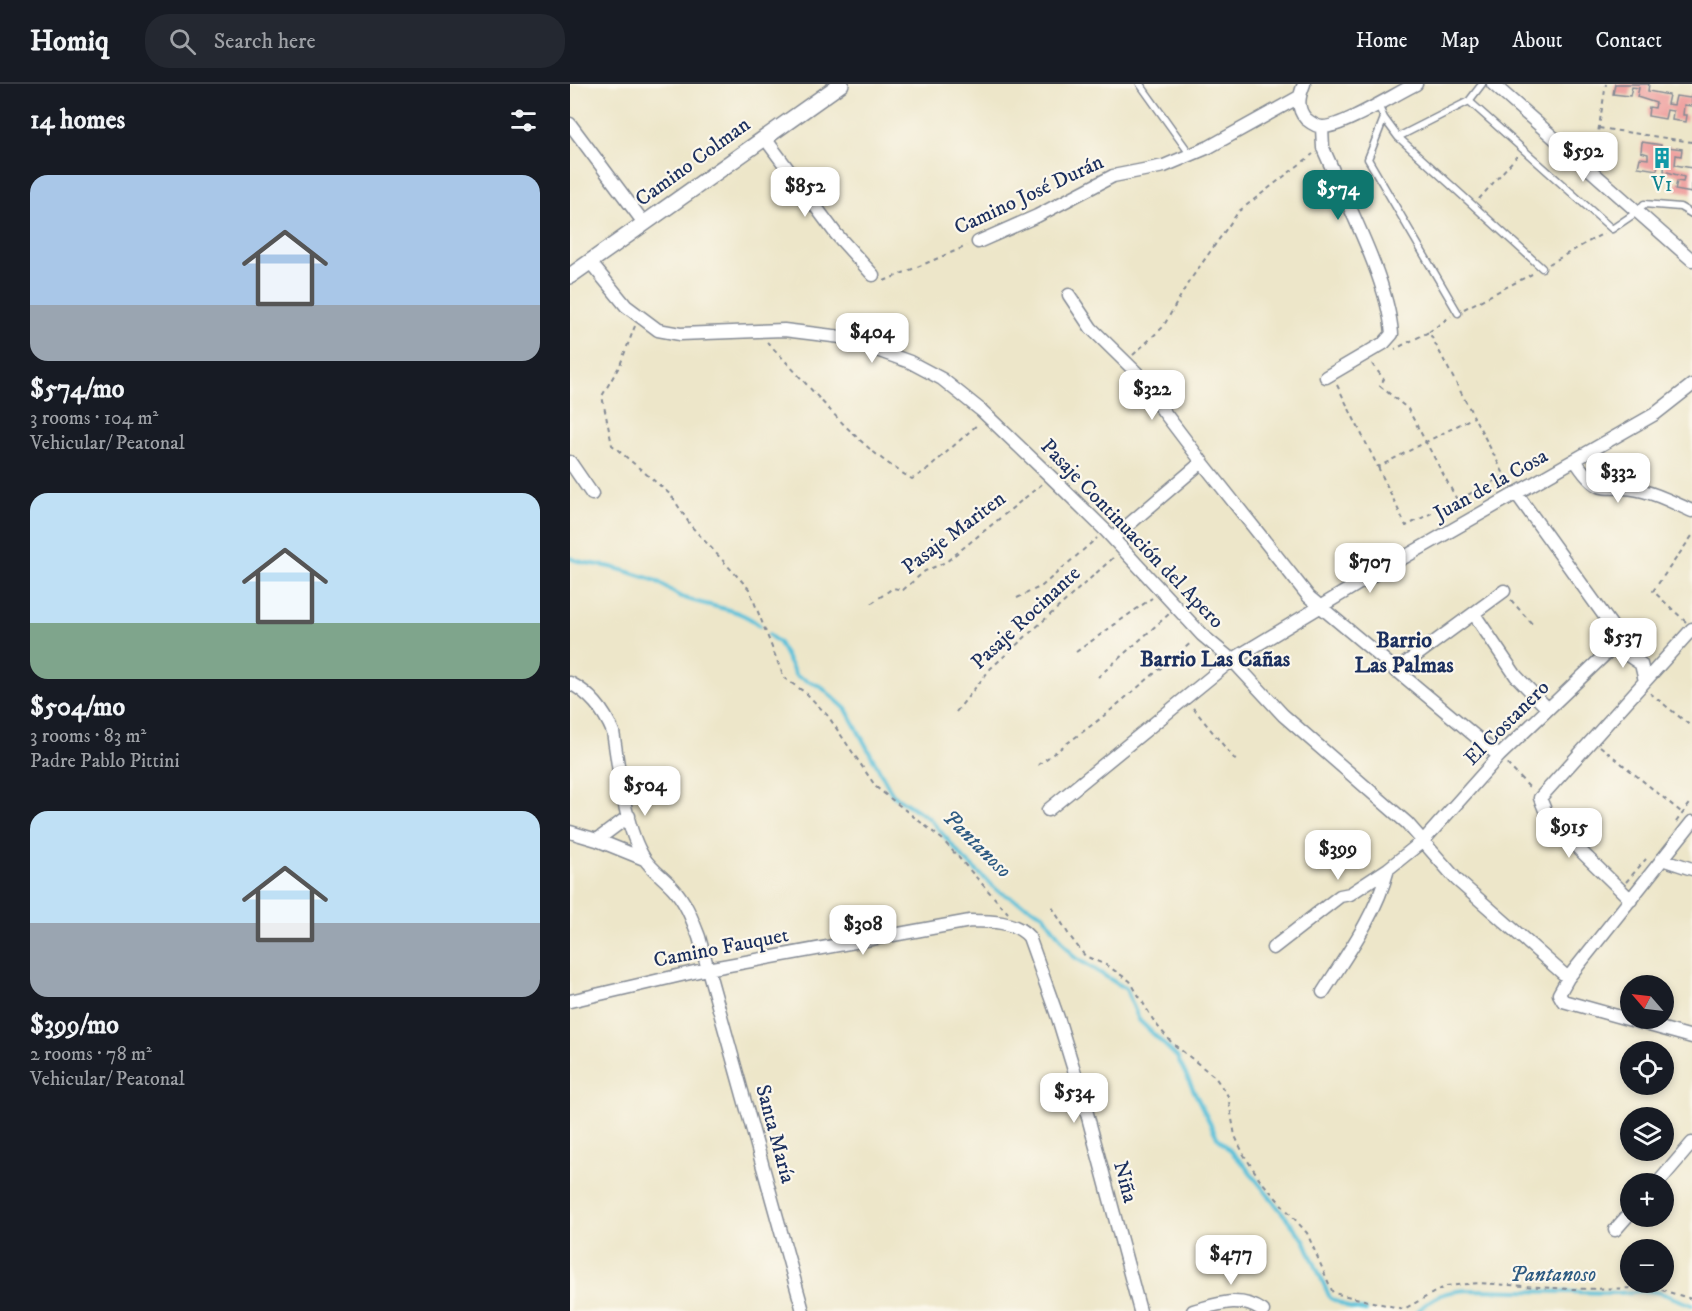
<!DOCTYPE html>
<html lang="en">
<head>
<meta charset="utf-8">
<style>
  :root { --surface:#171b24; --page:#242831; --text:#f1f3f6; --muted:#9ea1a6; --line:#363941; --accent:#0f766e }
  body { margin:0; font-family:"IM FELL DW Pica",serif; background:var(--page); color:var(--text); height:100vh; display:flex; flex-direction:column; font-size:22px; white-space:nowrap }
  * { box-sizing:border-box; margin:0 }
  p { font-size:20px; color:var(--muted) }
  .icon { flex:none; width:33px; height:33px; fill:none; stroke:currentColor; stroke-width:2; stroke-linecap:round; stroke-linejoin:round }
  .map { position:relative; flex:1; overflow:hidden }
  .sheet { display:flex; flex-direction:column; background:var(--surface); width:570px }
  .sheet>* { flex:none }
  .needle { width:39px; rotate:298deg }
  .tools { position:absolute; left:1050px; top:891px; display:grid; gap:12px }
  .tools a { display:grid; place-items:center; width:54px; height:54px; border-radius:50%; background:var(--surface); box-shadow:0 3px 9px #0003; font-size:30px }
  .price { position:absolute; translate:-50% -51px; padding:0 14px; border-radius:12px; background:#fff; color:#222; font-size:20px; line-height:39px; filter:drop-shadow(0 2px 3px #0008) }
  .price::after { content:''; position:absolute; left:50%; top:36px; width:18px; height:14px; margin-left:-9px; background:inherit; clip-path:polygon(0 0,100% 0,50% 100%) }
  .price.selected { background:var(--accent); color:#fff }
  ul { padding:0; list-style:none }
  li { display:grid; align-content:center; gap:12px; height:318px; padding:0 30px }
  li span { display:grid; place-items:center; height:186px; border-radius:18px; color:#555 }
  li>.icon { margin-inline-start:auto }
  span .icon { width:108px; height:108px; fill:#fffc; stroke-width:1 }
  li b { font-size:26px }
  h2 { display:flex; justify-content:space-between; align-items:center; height:72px; padding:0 30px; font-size:26px }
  header { display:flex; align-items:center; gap:36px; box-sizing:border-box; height:84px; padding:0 30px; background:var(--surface); border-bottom:2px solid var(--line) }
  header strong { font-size:28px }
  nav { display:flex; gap:33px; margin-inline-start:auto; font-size:21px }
  .search { width:420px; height:54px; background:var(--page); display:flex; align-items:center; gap:15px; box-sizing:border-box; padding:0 21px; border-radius:24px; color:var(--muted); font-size:22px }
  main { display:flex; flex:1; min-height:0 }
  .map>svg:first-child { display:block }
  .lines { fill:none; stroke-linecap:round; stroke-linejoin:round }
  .stream { stroke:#5cc1da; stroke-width:4 }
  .building { fill:#efa3a1 }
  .service-casing { stroke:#848a94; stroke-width:9 }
  .minor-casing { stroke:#848a94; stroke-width:15 }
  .tertiary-casing { stroke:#848a94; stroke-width:18 }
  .path { stroke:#848a94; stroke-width:2; stroke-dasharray:4.5 4.5; stroke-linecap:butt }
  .service { stroke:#fff; stroke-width:6 }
  .minor { stroke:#fff; stroke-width:12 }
  .tertiary { stroke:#fff; stroke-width:15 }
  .labels { text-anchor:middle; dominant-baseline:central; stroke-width:4.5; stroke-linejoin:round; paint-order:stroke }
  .street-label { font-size:21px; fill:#1b2f5e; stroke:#fbf7ec }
  .culture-label { font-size:21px; fill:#0d838f; stroke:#fbf7ec }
  .neighbourhood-label { font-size:22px; font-weight:bold; fill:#1b2f5e; stroke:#fbf7ec }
  .water-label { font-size:22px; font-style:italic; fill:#2e5b83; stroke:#fbf7ec }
</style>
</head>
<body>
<header>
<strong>Homiq</strong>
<div class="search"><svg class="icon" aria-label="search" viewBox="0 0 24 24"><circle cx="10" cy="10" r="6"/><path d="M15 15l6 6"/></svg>Search here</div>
<nav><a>Home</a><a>Map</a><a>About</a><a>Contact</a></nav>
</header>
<main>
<section class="sheet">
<h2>14 homes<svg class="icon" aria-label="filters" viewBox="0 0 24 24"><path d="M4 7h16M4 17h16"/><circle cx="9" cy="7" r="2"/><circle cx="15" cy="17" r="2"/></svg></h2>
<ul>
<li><span style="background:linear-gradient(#a9c7e8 70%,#9aa5b1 0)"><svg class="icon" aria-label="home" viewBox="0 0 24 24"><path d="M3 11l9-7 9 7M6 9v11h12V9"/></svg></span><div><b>$574/mo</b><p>3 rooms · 104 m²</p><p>Vehicular/ Peatonal</p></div></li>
<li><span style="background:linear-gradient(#bfe0f5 70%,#7fa58c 0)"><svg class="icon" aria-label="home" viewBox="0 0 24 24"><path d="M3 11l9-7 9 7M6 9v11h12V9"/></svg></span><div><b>$504/mo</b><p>3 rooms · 83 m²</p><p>Padre Pablo Pittini</p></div></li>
<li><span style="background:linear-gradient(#bfe0f5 60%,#9aa5b1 0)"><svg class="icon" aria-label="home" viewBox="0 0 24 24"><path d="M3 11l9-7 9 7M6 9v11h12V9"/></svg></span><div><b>$399/mo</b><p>2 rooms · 78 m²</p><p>Vehicular/ Peatonal</p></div></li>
</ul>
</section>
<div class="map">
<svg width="1122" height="1227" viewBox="0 0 1122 1227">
  <rect width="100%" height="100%" fill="#fbf7ec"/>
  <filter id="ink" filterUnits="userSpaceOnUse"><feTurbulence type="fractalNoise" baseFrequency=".0167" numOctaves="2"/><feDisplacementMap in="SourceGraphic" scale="12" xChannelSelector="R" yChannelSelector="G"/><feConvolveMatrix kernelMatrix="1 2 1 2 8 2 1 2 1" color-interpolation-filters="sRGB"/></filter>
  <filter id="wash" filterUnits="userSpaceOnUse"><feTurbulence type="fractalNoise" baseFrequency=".008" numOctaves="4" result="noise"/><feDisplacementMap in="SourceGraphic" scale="24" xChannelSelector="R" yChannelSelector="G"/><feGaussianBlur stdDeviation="1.35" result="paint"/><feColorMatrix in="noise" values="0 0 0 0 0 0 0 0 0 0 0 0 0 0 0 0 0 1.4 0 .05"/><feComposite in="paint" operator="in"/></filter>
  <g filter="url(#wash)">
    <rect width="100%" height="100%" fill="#ede6c9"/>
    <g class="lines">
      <path class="stream" d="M0,474C12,480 22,479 36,482C51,485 66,490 81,495C94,499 101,509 112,513C139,524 167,522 190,542
        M199,551L209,559L226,592L250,602L276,625L323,711L360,735L394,775L428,807L473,830L503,872L556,905L569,936L607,973L647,1053L674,1081L734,1156L760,1214L780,1224L796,1227
        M848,1227C865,1210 877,1207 900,1206L1049,1209L1078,1207L1091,1209L1122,1221"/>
    </g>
    <g id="blocks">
      <path class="building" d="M1045,0H1079L1078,7L1099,11L1097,20L1104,21L1106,12L1120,14L1122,9V22L1114,21L1113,31H1117L1116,38L1102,36L1103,27L1097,26L1095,35L1078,32L1079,23L1085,24L1086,19L1067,13L1069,4L1062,3L1060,12L1043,10Z
        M1072,58L1091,61L1090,71L1096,72L1098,63L1112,65L1111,72L1106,71L1105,81L1122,84V109L1105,106L1107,97L1113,98L1114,93L1094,87L1095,77L1089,76L1087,86L1068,83L1070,74L1078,75V70L1071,68Z"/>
    </g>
  </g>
  <g filter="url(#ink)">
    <use href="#blocks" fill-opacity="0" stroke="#848a94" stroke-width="1.5"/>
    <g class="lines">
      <defs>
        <path id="service" d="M570,0L620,70
          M899,17L1042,145L1067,128L1074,120L1110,123L1122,130
          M808,21L814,34L828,53L899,17L912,0
          M814,34L798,75L888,229
          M828,53L972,184"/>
        <path id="minor" d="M734,0C729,12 726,24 736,35C741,39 747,43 753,43C773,43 825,10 846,0
          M923,0L1122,176
          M0,40L74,139
          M752,43L753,64C775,116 818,195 822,250L814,259L756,293
          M194,53L266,150L303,191
          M408,158L467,132L543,92L594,82L639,63L729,13
          M20,178L56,222L88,246L110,250L214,246L271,253L340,278L372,295L412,327L481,393L536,447L632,551L662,576L713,631L837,739L887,796L998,894
          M499,211L521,244L574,296L591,324L632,378L739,513L929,672
          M1005,376C1032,418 1035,397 1073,407C1090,411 1106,420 1122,427
          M0,378L22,410
          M543,454L632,378
          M904,530L946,592L977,624
          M1044,562L1071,580L1075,597
          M825,587L934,507
          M0,599C21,610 34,626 43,648C49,684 54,743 74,774C81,785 94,794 103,804C116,818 122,835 129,853L233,1227
          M478,726L662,576L791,498L1085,330L1122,301
          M1122,738L998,894L989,910L993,917L1122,953
          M0,748L27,756L74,775
          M27,756L59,732
          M1092,775L1122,785
          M1061,816L979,736L970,714L1122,545
          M703,864L757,822L770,812L780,810L818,785L854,756L929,672L1044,562L1049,552L946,409
          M753,908C778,869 806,831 818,785
          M0,917L137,885L400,837C420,837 446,837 459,853L488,934L515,1022L570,1227
          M1087,1100L1122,1059
          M1045,1146L1060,1129
          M623,1227C649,1220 669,1211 693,1227"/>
        <path id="tertiary" d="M0,192L271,0"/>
      </defs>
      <use href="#service" class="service-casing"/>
      <use href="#minor" class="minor-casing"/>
      <use href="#tertiary" class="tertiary-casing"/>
      <path class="path" d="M1029,44L1122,58
        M1024,73L1036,0
        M909,115L947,72
        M979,180L1034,149
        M314,197L397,162
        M894,225L964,189
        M65,242L50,281L32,312L42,361L101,411L121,442L179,505L214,594L236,609L258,632L306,703L372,755L438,829
        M859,248L881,232
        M197,258C244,305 283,361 342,395L357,386L409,339
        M563,271L593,243L618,199L669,127L743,70
        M802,280L814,295L810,302L838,325L892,425
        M767,301L808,383L904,333L859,248L825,265
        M808,383L836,442L935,392L904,333
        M447,514L472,502L527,454
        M941,516L964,542
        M302,519L323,504L333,506L355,487L376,478L472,400
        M1116,538L1083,507L1122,452
        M506,568L582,514
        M528,593L599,530
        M1080,609L1122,643
        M623,624L667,678
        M386,628L421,584L544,473
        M1030,662L1111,728
        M937,680L962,706
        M468,681L530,635L622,558
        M1106,738L1122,717
        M1056,798L1076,775
        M482,823L499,851L515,872L536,881L560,897L585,939L602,959L645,993L658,1012L665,1052L674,1071L691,1097L737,1149L763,1209L834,1225L876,1202L909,1199L999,1205L1085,1204L1122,1215"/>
      <use href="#service" class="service"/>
      <use href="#minor" class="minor"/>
      <use href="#tertiary" class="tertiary"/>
    </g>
  </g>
  <defs>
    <symbol id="building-bare" viewBox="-9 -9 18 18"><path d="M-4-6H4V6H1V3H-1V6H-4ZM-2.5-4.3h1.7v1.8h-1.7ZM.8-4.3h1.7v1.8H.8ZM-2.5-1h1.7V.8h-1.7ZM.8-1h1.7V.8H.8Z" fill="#0f9aa8" stroke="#fbf7ec" stroke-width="2.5" paint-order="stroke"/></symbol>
  </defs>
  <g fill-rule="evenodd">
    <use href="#building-bare" x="1077" y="59" width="30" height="30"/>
  </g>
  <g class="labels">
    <g class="street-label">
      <text transform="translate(123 78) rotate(-36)">Camino Colman</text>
      <text transform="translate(459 111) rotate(-25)">Camino José Durán</text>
      <text transform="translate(921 401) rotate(-29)">Juan de la Cosa</text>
      <text transform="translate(384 449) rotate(-37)">Pasaje Mariten</text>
      <text transform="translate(562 450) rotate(46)">Pasaje Continuación del Apero</text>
      <text transform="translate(456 534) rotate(-43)">Pasaje Rocinante</text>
      <text transform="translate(937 639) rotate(-45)">El Costanero</text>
      <text transform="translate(151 864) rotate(-11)">Camino Fauquet</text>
      <text transform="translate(205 1050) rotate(75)">Santa María</text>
      <text transform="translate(555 1098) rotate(75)">Niña</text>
    </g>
    <g class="culture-label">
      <text x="1092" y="101">V1</text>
    </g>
    <g class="neighbourhood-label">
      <text x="834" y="556">Barrio<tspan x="834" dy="25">Las Palmas</tspan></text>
      <text x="645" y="575">Barrio Las Cañas</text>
    </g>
    <g class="water-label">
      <text transform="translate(407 760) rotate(45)">Pantanoso</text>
      <text x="983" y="1190">Pantanoso</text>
    </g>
  </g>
</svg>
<div class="tools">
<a><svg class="needle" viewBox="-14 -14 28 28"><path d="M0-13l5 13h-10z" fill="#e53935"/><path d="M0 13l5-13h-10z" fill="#9ea1a6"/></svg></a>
<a><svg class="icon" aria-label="locate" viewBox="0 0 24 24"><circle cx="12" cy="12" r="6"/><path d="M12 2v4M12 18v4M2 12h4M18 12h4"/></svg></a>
<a><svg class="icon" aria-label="layers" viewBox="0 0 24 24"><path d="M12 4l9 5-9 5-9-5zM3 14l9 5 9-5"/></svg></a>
<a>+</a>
<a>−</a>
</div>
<b class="price" style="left:1013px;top:99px">$592</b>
<b class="price" style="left:235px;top:134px">$852</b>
<b class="price selected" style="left:768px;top:137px">$574</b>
<b class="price" style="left:302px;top:280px">$404</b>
<b class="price" style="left:582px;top:337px">$322</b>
<b class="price" style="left:1048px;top:420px">$332</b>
<b class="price" style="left:800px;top:510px">$707</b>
<b class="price" style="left:1053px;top:585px">$537</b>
<b class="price" style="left:75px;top:733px">$504</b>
<b class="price" style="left:999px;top:775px">$915</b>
<b class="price" style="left:768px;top:797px">$399</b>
<b class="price" style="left:293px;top:872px">$308</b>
<b class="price" style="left:504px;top:1040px">$534</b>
<b class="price" style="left:661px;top:1202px">$477</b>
</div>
</main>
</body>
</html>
